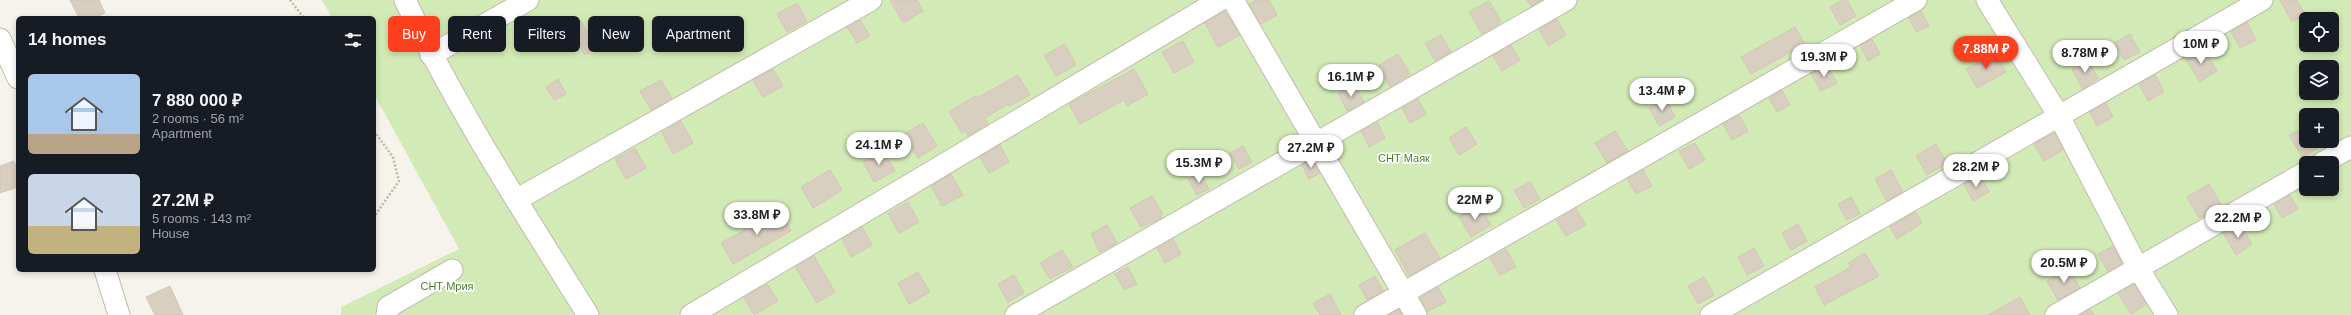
<!DOCTYPE html>
<html lang="en">
<head>
<meta charset="utf-8">
<style>
  :root { --surface:#171b24; --page:#20242c; --text:#f1f3f6; --muted:#9ea1a6; --accent:#fc3f1d }
  body { margin:0; font-family:Arial,sans-serif; background:var(--page); color:var(--text); height:100vh; display:flex; flex-direction:column; font-size:15px; white-space:nowrap }
  * { box-sizing:border-box; margin:0 }
  p { font-size:13px; color:var(--muted) }
  .icon { flex:none; width:22px; height:22px; fill:none; stroke:currentColor; stroke-width:2; stroke-linecap:round; stroke-linejoin:round }
  .map { position:relative; flex:1; overflow:hidden }
  .panel { position:absolute; left:16px; top:16px; width:360px; height:256px; display:flex; flex-direction:column; background:var(--surface); border-radius:6px; box-shadow:0 2px 6px #0003 }
  .panel>* { flex:none }
  .hud { position:absolute; left:388px; top:16px; width:380px; height:36px; display:flex; gap:8px }
  .controls { position:absolute; left:2299px; top:12px; display:grid; gap:8px }
  .controls a { display:grid; place-items:center; width:40px; height:40px; border-radius:6px; background:var(--surface); box-shadow:0 2px 6px #0003; font-size:20px }
  .price { position:absolute; translate:-50% -34px; padding:0 9px; border-radius:14px; background:#fff; color:#222; font-size:13px; line-height:26px; filter:drop-shadow(0 1px 2px #0008) }
  .price::after { content:''; position:absolute; left:50%; top:24px; width:12px; height:9px; margin-left:-6px; background:inherit; clip-path:polygon(0 0,100% 0,50% 100%) }
  .price.current { background:var(--accent); color:#fff }
  ul { padding:0; list-style:none }
  li { display:flex; align-items:center; gap:12px; height:100px; padding:0 12px }
  li span { display:grid; place-items:center; flex:none; width:112px; height:80px; border-radius:6px; color:#555 }
  li>.icon { margin-inline-start:auto }
  span .icon { width:48px; height:48px; fill:#fffc; stroke-width:1 }
  li b { font-size:17px }
  h2 { display:flex; justify-content:space-between; align-items:center; height:48px; padding:0 12px; font-size:17px }
  .chip { padding:0 14px; border-radius:6px; background:var(--surface); box-shadow:0 2px 6px #0003; font-size:14px; line-height:36px }
  .chip.current { background:var(--accent); color:#fff }
  .map>svg:first-child { display:block }
  .green { fill:#d2eab5; fill-rule:evenodd }
  .building { fill:#d8cfc1; stroke:#d3c7b4 }
  .lines { fill:none; stroke-linecap:round; stroke-linejoin:round }
  .minor-casing { stroke:#c2bbae; stroke-width:23 }
  .path { stroke:#c4b79f; stroke-width:2.5; stroke-dasharray:2 2; stroke-linecap:butt }
  .minor { stroke:#fff; stroke-width:21 }
  .labels { text-anchor:middle; dominant-baseline:central; stroke-width:3.5; stroke-linejoin:round; paint-order:stroke }
  .park-label { font-size:11px; fill:#4a7f2a; stroke:#fff }
</style>
</head>
<body>
<div class="map">
<svg width="2351" height="315" viewBox="0 0 2351 315">
  <rect width="100%" height="100%" fill="#f6f3ec"/>
  <path class="green" d="M322,0H2351V315H341V307L459,249L374,94V18H332ZM2306,19H2332V45H2306ZM2306,67H2332V93H2306ZM2306,115H2332V141H2306ZM2306,163H2332V189H2306Z"/>
  <path class="building" d="M70,0H99L105,13L94,18H79Z
    M890,0H917L923,11L903,23Z
    M1256,0H1269L1277,15L1261,24L1249,4Z
    M1527,0H1542L1531,6Z
    M1843,0H1847L1856,16L1840,25L1830,7Z
    M2280,0H2297L2305,14L2292,22Z
    M1489,1L1501,21L1498,22L1499,24L1482,34L1469,12Z
    M797,3L807,21L787,32L777,14Z
    M1225,11L1240,35L1218,47L1205,23Z
    M1921,11L1929,26L1916,32L1909,18Z
    M1557,19L1566,35L1548,46L1539,29Z
    M580,20L597,48L585,55L568,27Z
    M860,20L870,36L857,43L847,27Z
    M2247,22L2256,40L2240,48L2231,32Z
    M1795,27L1805,44L1751,74L1741,57Z
    M2130,34L2140,52L2124,60L2114,43Z
    M1441,35L1451,52L1435,61L1425,43Z
    M1872,39L1880,54L1868,61L1860,46Z
    M1183,41L1194,62L1174,73L1162,52Z
    M1065,44L1076,65L1056,76L1044,55Z
    M1511,45L1520,60L1502,71L1493,56Z
    M2203,48L2217,71L2200,82L2185,58Z
    M1995,53L2006,72L1977,88L1966,69Z
    M1398,54L1410,74L1390,87L1378,66Z
    M2088,60L2098,78L2083,89L2072,69Z
    M1827,65L1837,83L1821,91L1811,74Z
    M773,69L783,86L763,97L753,80Z
    M1134,69L1148,94L1127,106L1124,100L1080,124L1069,104Z
    M1018,75L1030,95L1009,106L1008,104L985,118L988,124L968,136L965,131L962,133L949,112L975,96L977,98Z
    M2155,75L2164,92L2148,101L2139,84Z
    M558,79L566,94L554,100L546,87Z
    M661,80L672,99L651,110L640,91Z
    M1354,84L1364,102L1347,111L1338,93Z
    M1782,90L1790,105L1777,112L1769,98Z
    M1418,99L1426,114L1410,123L1402,108Z
    M1666,99L1675,117L1659,126L1649,108Z
    M2106,103L2113,117L2097,126L2090,112Z
    M1739,115L1748,131L1732,140L1723,124Z
    M681,121L693,143L673,154L662,133Z
    M1377,122L1385,138L1369,147L1361,131Z
    M923,123L937,146L918,158L904,134Z
    M2306,126V141H2314L2318,148L2302,157L2289,135Z
    M1466,127L1477,144L1459,155L1449,138Z
    M1615,131L1628,151L1607,163L1595,143Z
    M2054,133L2063,150L2044,161L2034,144Z
    M1695,143L1705,160L1689,169L1679,151Z
    M1936,144L1947,163L1927,175L1916,156Z
    M1000,145L1009,162L989,173L980,157Z
    M1243,146L1252,162L1239,169L1230,153Z
    M635,148L646,168L626,179L615,159Z
    M883,150L895,171L874,182L863,162Z
    M1312,159L1320,173L1309,179L1302,165Z
    M14,161L18,172V187L0,193V166Z
    M830,170L842,190L813,208L801,187Z
    M1643,170L1652,186L1636,194L1627,179Z
    M1891,170L1903,192L1887,201L1875,179Z
    M1200,172L1209,189L1197,195L1188,179Z
    M951,174L963,195L942,206L931,186Z
    M1980,175L1989,192L1973,201L1964,184Z
    M1530,182L1540,199L1524,208L1514,190Z
    M2209,184L2222,206L2199,218L2187,197Z
    M2290,195L2298,209L2282,218L2274,204Z
    M1152,196L1163,214L1160,216L1162,218L1141,227L1130,208Z
    M1851,197L1860,214L1847,220L1838,204Z
    M908,202L919,222L899,233L888,213Z
    M1479,205L1491,225L1471,237L1459,217Z
    M778,208L791,231L733,264L721,243L756,224L754,222Z
    M1576,208L1586,225L1566,236L1556,220Z
    M1915,212L1922,223L1897,239L1890,227Z
    M1798,224L1807,241L1791,250L1782,233Z
    M2240,224L2252,244L2236,255L2223,233Z
    M1107,225L1117,243L1100,252L1091,234Z
    M862,227L872,245L851,257L842,239Z
    M1425,233L1440,259L1409,276L1395,250Z
    M1173,239L1181,254L1165,263L1157,248Z
    M2113,246L2122,263L2108,272L2098,254Z
    M1754,248L1764,266L1747,275L1738,257Z
    M1506,249L1516,267L1500,275L1490,258Z
    M1062,250L1073,267L1050,279L1040,263Z
    M1865,253L1879,276L1824,305L1815,287L1851,267L1848,263Z
    M814,256L835,292L817,303L795,267Z
    M1128,267L1137,284L1124,290L1115,274Z
    M2069,269L2080,288L2058,300L2047,281Z
    M918,272L930,292L909,304L898,283Z
    M1014,275L1024,293L1008,302L998,284Z
    M1375,276L1383,291L1367,300L1359,285Z
    M1704,277L1714,295L1698,304L1688,286Z
    M767,284L778,301L754,315L744,297Z
    M2134,284L2146,304L2131,314L2118,293Z
    M170,286L183,315H155L146,297Z
    M1438,287L1446,302L1427,312L1420,298Z
    M1330,294L1341,315H1320L1313,303Z
    M2020,297L2030,315H1988Z
    M1399,309L1402,315H1389Z
    M2090,309L2094,315H2080Z"/>
  <g class="lines">
    <defs>
      <path id="minor" d="M405,0C457,110 524,212 588,315
        M1233,0L1416,315
        M1987,0L2059,116L2138,268L2167,315
        M0,39L18,78
        M431,55L528,0
        M2322,163L2351,147
        M516,200L871,0
        M105,270L119,315
        M387,315L388,307L452,270
        M691,315L1220,0
        M1016,315L1566,0
        M1365,315L1916,0
        M1711,315L2262,0
        M2056,315L2306,172"/>
    </defs>
    <use href="#minor" class="minor-casing"/>
    <path class="path" d="M290,0L304,18
      M374,131L393,157L399,181L374,217"/>
    <use href="#minor" class="minor"/>
  </g>
  <g class="labels">
    <g class="park-label">
      <text x="1404" y="158">СНТ Маяк</text>
      <text x="447" y="286">СНТ Мрия</text>
    </g>
  </g>
</svg>
<div class="controls">
<a><svg class="icon" aria-label="locate" viewBox="0 0 24 24"><circle cx="12" cy="12" r="6"/><path d="M12 2v4M12 18v4M2 12h4M18 12h4"/></svg></a>
<a><svg class="icon" aria-label="layers" viewBox="0 0 24 24"><path d="M12 4l9 5-9 5-9-5zM3 14l9 5 9-5"/></svg></a>
<a>+</a>
<a>−</a>
</div>
<b class="price" style="left:2201px;top:65px">10M ₽</b>
<b class="price current" style="left:1986px;top:70px">7.88M ₽</b>
<b class="price" style="left:2085px;top:74px">8.78M ₽</b>
<b class="price" style="left:1824px;top:78px">19.3M ₽</b>
<b class="price" style="left:1351px;top:98px">16.1M ₽</b>
<b class="price" style="left:1662px;top:112px">13.4M ₽</b>
<b class="price" style="left:879px;top:166px">24.1M ₽</b>
<b class="price" style="left:1311px;top:169px">27.2M ₽</b>
<b class="price" style="left:1199px;top:184px">15.3M ₽</b>
<b class="price" style="left:1976px;top:188px">28.2M ₽</b>
<b class="price" style="left:1475px;top:221px">22M ₽</b>
<b class="price" style="left:757px;top:236px">33.8M ₽</b>
<b class="price" style="left:2238px;top:239px">22.2M ₽</b>
<b class="price" style="left:2064px;top:284px">20.5M ₽</b>
<div class="hud">
<a class="chip current">Buy</a>
<a class="chip">Rent</a>
<a class="chip">Filters</a>
<a class="chip">New</a>
<a class="chip">Apartment</a>
</div>
<section class="panel">
<h2>14 homes<svg class="icon" aria-label="filters" viewBox="0 0 24 24"><path d="M4 7h16M4 17h16"/><circle cx="9" cy="7" r="2"/><circle cx="15" cy="17" r="2"/></svg></h2>
<ul>
<li><span style="background:linear-gradient(#a9c7e8 75%,#b9a48a 0)"><svg class="icon" aria-label="home" viewBox="0 0 24 24"><path d="M3 11l9-7 9 7M6 9v11h12V9"/></svg></span><div><b>7 880 000 ₽</b><p>2 rooms · 56 m²</p><p>Apartment</p></div></li>
<li><span style="background:linear-gradient(#c9d6e8 65%,#c2b280 0)"><svg class="icon" aria-label="home" viewBox="0 0 24 24"><path d="M3 11l9-7 9 7M6 9v11h12V9"/></svg></span><div><b>27.2M ₽</b><p>5 rooms · 143 m²</p><p>House</p></div></li>
</ul>
</section>
</div>
</body>
</html>
